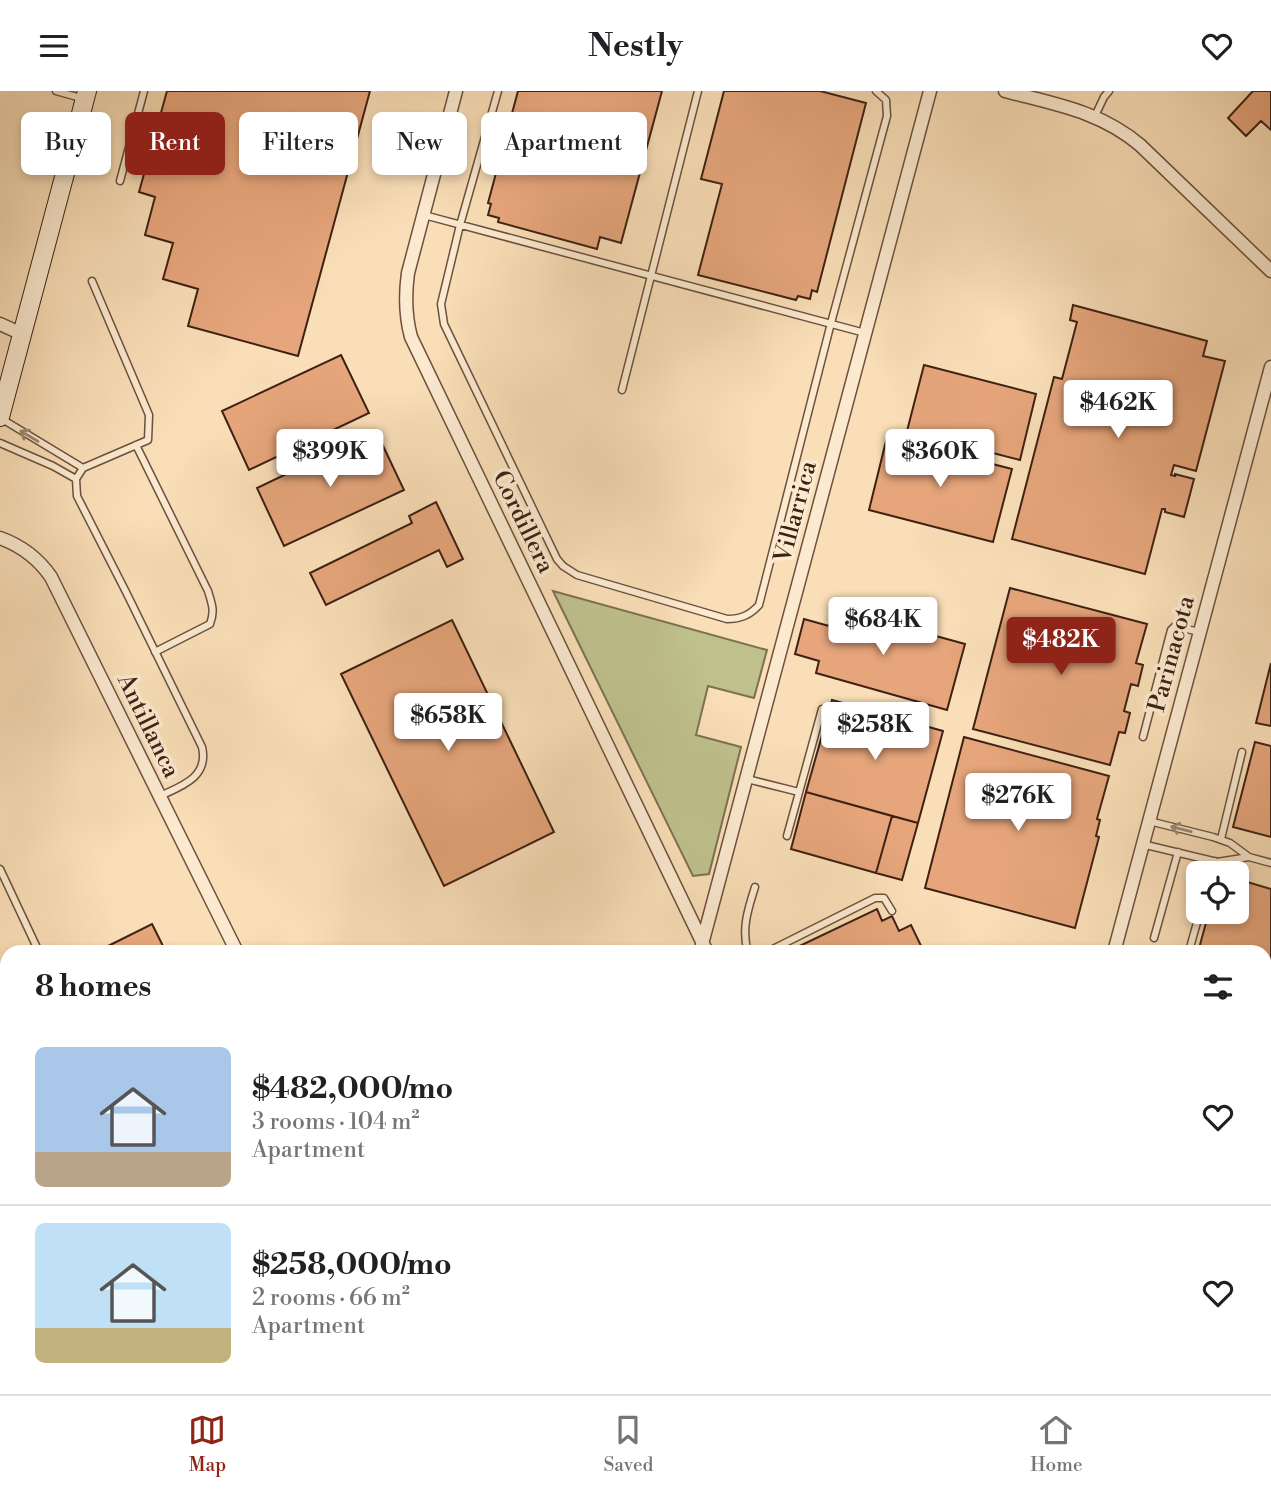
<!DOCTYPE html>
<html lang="en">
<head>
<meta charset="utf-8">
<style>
  :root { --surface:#fff; --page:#f6f6f6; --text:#202124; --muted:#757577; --line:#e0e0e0; --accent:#8f2418 }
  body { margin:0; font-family:"Libre Bodoni",serif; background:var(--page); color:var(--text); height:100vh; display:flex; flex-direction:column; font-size:26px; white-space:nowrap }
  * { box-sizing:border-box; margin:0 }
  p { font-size:23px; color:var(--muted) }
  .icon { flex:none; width:38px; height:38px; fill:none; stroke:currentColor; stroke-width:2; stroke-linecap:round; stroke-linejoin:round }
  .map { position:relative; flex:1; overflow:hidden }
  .panel { position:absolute; left:0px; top:854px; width:1272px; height:450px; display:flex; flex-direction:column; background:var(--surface); border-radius:21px 21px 0 0; box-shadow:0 4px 10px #0003 }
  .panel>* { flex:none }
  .banner { position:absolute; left:21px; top:21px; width:700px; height:63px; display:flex; gap:14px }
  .fabs { position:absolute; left:1186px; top:770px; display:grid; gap:14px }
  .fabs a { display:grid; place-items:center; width:63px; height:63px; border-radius:10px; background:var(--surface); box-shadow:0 4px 10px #0003; font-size:35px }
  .price { position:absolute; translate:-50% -60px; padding:0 16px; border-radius:7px; background:#fff; color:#222; font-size:23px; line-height:46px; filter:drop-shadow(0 2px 4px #0008) }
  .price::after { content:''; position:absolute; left:50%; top:42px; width:21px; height:16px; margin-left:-10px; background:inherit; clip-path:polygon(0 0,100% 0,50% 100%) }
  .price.selected { background:var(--accent); color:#fff }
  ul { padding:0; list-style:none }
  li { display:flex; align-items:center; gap:21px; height:175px; padding:0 35px }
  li+li { border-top:2px solid var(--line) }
  li span { display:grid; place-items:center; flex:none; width:196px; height:140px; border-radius:10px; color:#555 }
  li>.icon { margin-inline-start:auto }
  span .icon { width:84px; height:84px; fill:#fffc; stroke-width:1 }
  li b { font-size:30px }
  h2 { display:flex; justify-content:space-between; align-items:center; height:84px; padding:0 35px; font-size:30px }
  .pill { padding:0 24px; border-radius:10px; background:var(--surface); box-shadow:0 4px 10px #0003; font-size:24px; line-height:63px }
  .pill.selected { background:var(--accent); color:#fff }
  header { display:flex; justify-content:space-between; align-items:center; height:91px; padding:0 35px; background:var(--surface); font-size:32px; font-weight:800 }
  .menu { display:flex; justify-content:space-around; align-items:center; height:98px; border-top:2px solid var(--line); background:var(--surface); font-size:19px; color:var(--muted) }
  .menu a { display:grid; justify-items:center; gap:4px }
  .menu .selected { color:var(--accent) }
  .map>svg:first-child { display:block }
  .green { fill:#bfc18d; stroke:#7e7150; stroke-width:2 }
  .building { fill:#e6a57b; stroke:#3e2114; stroke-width:2 }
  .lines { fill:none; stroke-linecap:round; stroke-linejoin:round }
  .service-casing { stroke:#6d503d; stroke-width:9 }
  .minor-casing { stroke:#6d503d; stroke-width:15 }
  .secondary-casing { stroke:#3e2114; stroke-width:20 }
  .service { stroke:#fbead0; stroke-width:6 }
  .minor { stroke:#fbead0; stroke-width:12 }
  .secondary { stroke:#fbead0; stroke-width:18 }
  .oneway { stroke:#9c8672 }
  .labels { text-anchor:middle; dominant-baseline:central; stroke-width:7; stroke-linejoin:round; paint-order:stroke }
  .street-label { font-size:24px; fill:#3e2114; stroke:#fbead0 }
</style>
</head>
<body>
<header><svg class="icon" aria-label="menu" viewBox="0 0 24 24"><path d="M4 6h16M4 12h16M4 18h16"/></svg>Nestly<svg class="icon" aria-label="heart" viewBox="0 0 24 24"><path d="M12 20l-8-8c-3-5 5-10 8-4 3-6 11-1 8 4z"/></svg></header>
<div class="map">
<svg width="1271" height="1303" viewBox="0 0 1271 1303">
  <rect width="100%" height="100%" fill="#f9deb7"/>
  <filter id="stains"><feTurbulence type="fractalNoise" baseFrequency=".00286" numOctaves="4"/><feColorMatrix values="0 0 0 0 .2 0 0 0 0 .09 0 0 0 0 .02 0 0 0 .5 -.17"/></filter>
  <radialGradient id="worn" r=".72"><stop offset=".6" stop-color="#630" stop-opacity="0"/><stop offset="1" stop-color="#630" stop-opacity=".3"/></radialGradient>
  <path class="green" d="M553,500L767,559L754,607L708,595L696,644L741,656L709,783L693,785Z
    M1265,932L1271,937V1013L1265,1019Z"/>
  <path class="building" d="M167,0H370L298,265L188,235L198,198L163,188L173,152L145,144L155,106L139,101Z
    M518,0H662L621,152L600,146L597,158L498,131L499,127L488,124L491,113L488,112Z
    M724,0H820L866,12L817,201L812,199L810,208L798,205L796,209L698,184L722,93L701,88Z
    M1253,0H1271V39L1261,30L1246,45L1228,27Z
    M1073,214L1207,250L1203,265L1225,270L1196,380L1174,374L1171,384L1175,385V383L1194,388L1184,426L1165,421V418H1162L1145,483L1012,448L1054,286L1062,288L1077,231L1070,229Z
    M341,264L369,322L249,379L222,320Z
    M924,274L1036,303L1020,369L907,340Z
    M376,340L404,399L284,455L257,397Z
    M887,346L1012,378L993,451L869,419Z
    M436,411L463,468L447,476L439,459L326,514L310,482L412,432L409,425Z
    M1010,497L1147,533L1136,572L1143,574L1138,595L1131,593L1124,620L1130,622L1125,642L1119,641L1110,674L973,638Z
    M834,517L965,553L947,619L816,582L819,570L795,563L804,528L829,535Z
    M452,529L554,741L444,795L341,583Z
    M1271,572V635L1256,632Z
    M832,609L943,640L918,732L806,701Z
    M964,646L1109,685L1097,728L1100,729L1096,745L1099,746L1075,837L925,797Z
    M1255,651L1271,655V746L1233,736Z
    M806,701L892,725L876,782L791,758Z
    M892,725L918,732L902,789L876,782Z
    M1237,788L1271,798V890L1265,888V861H1198L1209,821H1237Z
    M877,818L882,830L892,825L899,840L911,834L924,861H787Z
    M152,833L166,861H96Z
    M0,999L7,1014V1130L0,1134Z
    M1265,1136L1271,1140V1245L1265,1241Z
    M7,1163V1297H35L22,1303H0V1166Z
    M1265,1263L1271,1267V1303H1170L1161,1297H1265Z
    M76,1297H163L166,1303H62Z
    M185,1297H328L331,1303H188Z
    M484,1297H608L595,1303H487Z
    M722,1297H808L795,1303H720L724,1301Z
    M856,1297H870L873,1303H844Z"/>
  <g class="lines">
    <defs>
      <path id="service" d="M56,0L81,7
        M498,0L460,134L441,213L444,233L557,468L563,475L577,484L727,528C741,528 750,524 759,514L831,232L887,25L886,9L876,0
        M1095,25L1104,6L1109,0
        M120,90L144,0
        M424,124L865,242
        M92,190L149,324L148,349L83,377L76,388L77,405L126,501L202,656C209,686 182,695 160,705
        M622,299L698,0
        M2,328L83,377
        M0,352L53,375L76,388
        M136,354L208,500C212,513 215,520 210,533L155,561
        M1143,646L1171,539L1175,535L1199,541
        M747,688L799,701
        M1149,730L1213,746L1230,752L1249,766L1271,772
        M787,745L822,618
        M1221,748L1242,661
        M1142,753L1217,771L1249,766
        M0,778L39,861
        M1211,782L1215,770
        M1154,847L1178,761
        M1189,860L1200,821
        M748,861C741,839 748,818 755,796
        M767,861L875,807H884L892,820
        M1265,906L1271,908"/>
      <path id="minor" d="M456,0L408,182C405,204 405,224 411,246L707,861
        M1005,0C1054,13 1100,20 1140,54L1271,180
        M0,233L22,243
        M0,447C22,455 38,467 51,486L237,861
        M702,853L930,0
        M1114,861L1271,276
        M453,1297L456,1303
        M917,1297L920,1303"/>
      <path id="secondary" d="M0,326L87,0"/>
    </defs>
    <use href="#service" class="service-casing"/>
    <use href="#minor" class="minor-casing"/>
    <use href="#secondary" class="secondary-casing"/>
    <use href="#service" class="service"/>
    <use href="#minor" class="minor"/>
    <use href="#secondary" class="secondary"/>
  </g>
  <defs><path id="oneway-shaft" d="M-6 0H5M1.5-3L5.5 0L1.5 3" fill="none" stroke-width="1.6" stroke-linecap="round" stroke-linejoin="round" transform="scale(1.75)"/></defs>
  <g class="oneway">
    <use href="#oneway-shaft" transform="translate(29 345) rotate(-149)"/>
    <use href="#oneway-shaft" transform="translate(1181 738) rotate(-166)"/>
  </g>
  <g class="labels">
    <g class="street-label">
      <text transform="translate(796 421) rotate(-75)">Villarrica</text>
      <text transform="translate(523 431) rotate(64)">Cordillera</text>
      <text transform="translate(1172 563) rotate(-75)">Parinacota</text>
      <text transform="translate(148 635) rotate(64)">Antillanca</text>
    </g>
  </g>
  <rect width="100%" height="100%" filter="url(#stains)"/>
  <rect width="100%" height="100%" fill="url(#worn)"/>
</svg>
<div class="fabs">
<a><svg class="icon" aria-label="locate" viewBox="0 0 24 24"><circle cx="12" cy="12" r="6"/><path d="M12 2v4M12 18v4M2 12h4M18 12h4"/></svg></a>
</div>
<b class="price" style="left:1118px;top:349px">$462K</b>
<b class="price" style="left:330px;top:398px">$399K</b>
<b class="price" style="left:940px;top:398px">$360K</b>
<b class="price" style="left:883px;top:566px">$684K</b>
<b class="price selected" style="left:1061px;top:586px">$482K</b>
<b class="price" style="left:448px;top:662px">$658K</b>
<b class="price" style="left:875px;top:671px">$258K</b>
<b class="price" style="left:1018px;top:742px">$276K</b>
<div class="banner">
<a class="pill">Buy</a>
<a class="pill selected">Rent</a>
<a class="pill">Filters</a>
<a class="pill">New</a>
<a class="pill">Apartment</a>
</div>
<section class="panel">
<h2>8 homes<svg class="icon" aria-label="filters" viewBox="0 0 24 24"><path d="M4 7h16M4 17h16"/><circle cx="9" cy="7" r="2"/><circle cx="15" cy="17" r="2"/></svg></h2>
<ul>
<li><span style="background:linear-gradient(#a9c7e8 75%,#b9a48a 0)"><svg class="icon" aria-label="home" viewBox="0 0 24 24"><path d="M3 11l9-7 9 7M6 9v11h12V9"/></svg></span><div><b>$482,000/mo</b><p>3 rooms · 104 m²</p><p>Apartment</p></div><svg class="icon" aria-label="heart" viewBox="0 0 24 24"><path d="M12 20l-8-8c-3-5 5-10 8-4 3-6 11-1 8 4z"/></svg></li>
<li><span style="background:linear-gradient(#bfe0f5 75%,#c2b280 0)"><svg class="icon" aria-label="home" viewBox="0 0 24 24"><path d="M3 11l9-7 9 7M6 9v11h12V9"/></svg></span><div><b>$258,000/mo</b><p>2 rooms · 66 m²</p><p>Apartment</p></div><svg class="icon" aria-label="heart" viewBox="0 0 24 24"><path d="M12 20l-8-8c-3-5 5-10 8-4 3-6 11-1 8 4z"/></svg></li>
</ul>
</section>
</div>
<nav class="menu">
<a class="selected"><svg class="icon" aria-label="map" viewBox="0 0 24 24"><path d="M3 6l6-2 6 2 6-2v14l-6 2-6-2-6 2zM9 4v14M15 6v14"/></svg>Map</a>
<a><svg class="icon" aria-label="saved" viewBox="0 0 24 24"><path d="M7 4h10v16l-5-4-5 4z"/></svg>Saved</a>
<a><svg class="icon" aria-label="home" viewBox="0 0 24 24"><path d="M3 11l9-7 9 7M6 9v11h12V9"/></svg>Home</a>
</nav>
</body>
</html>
